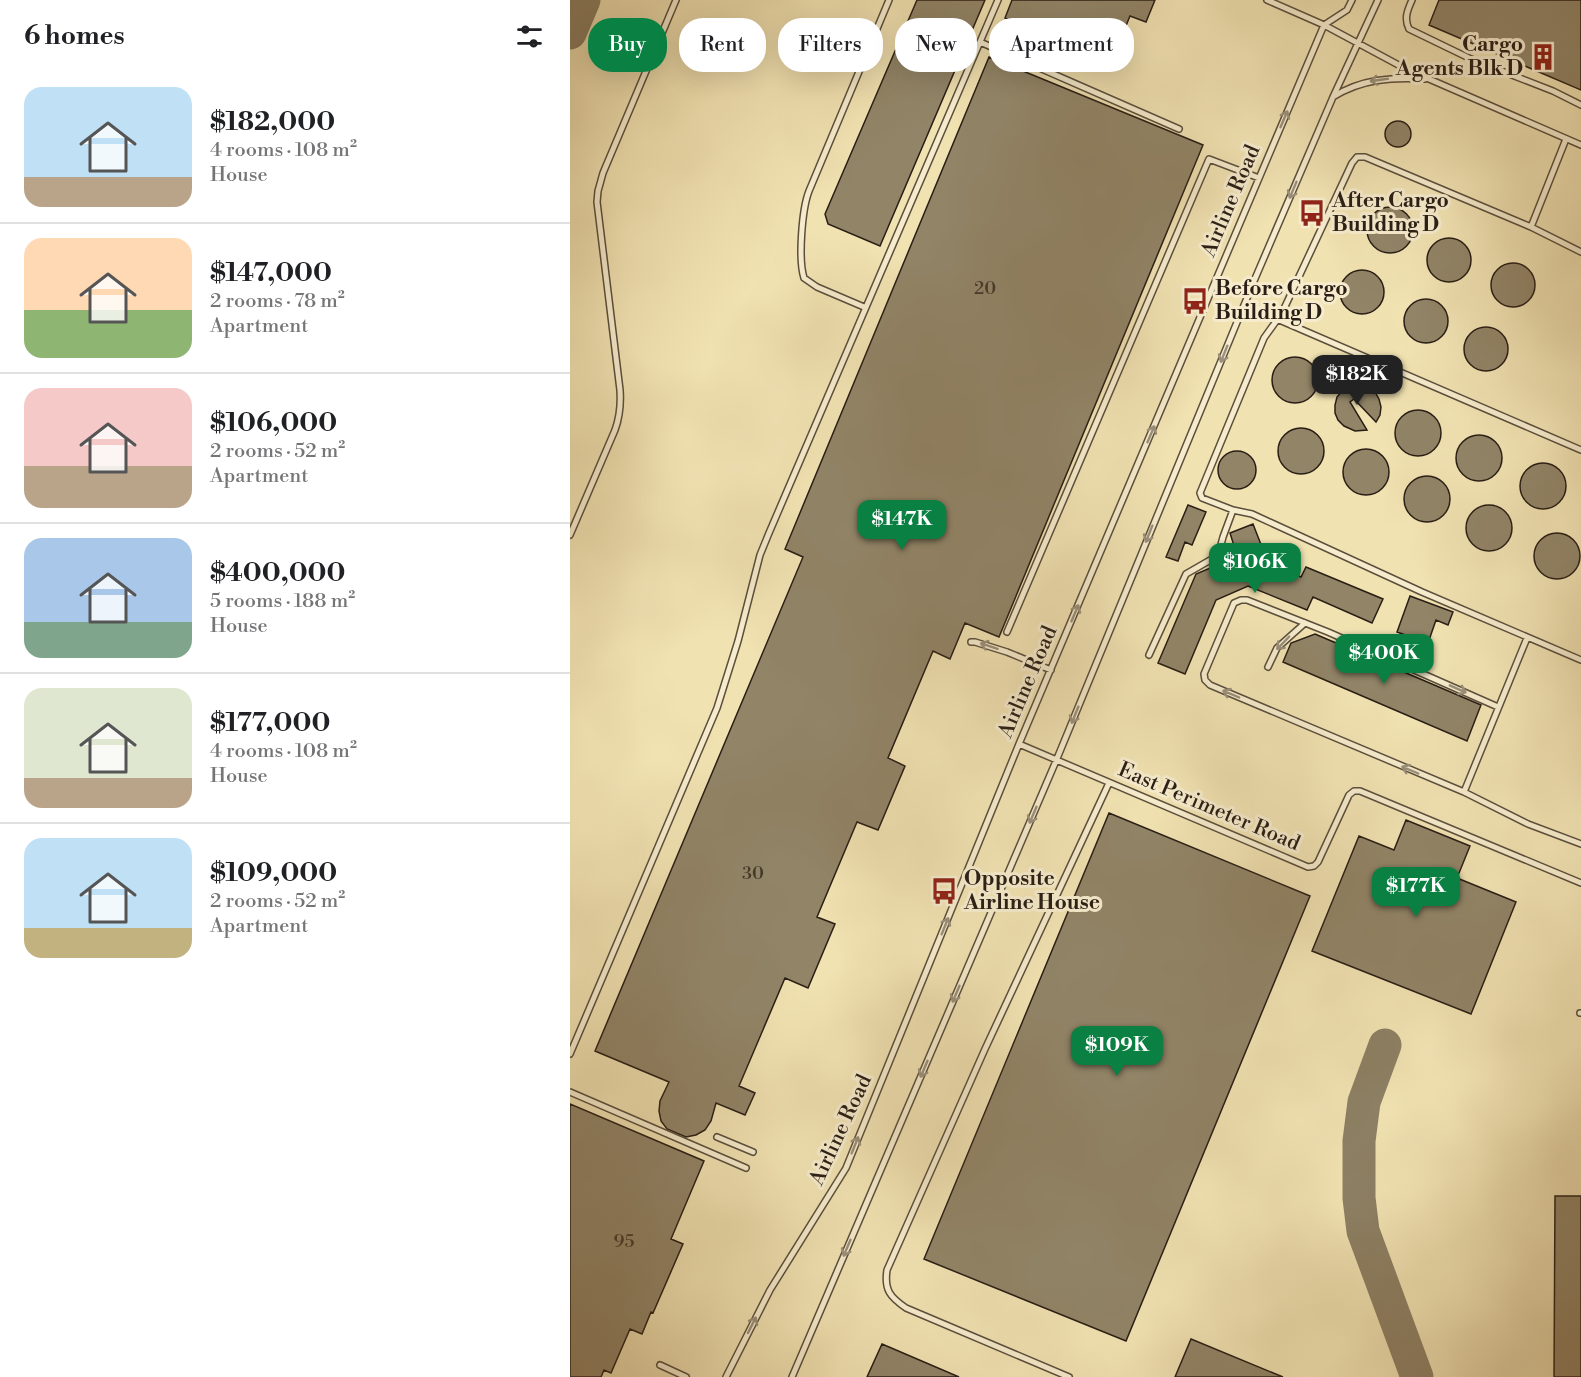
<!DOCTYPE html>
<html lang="en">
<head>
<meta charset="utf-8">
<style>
  :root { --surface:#fff; --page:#f2f2f2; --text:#202124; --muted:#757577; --line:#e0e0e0; --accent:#0b8043 }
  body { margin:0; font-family:"Libre Bodoni",serif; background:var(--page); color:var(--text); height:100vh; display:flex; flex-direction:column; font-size:22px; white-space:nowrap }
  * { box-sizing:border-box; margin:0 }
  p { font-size:20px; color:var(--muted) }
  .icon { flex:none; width:33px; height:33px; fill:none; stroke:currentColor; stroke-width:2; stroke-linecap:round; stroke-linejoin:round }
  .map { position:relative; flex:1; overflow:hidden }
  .panel { display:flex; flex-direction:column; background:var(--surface); width:570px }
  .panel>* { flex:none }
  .guide { position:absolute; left:18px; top:18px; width:570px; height:54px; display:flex; gap:12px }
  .price { position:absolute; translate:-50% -51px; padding:0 14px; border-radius:12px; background:var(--accent); color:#fff; font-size:20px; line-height:39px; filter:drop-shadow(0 2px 3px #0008) }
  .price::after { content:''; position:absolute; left:50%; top:36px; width:18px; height:14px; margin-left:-9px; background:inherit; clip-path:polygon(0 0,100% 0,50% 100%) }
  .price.on { background:#222; color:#fff }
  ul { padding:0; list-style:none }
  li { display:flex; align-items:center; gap:18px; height:150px; padding:0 24px }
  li+li { border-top:2px solid var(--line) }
  li span { display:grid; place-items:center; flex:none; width:168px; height:120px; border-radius:18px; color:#555 }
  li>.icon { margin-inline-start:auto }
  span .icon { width:72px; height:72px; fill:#fffc; stroke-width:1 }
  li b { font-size:26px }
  h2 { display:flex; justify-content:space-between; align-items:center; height:72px; padding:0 24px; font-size:26px }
  .chip { padding:0 21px; border-radius:24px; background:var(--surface); box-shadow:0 6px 24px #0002; font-size:21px; line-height:54px }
  .chip.on { background:var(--accent); color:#fff }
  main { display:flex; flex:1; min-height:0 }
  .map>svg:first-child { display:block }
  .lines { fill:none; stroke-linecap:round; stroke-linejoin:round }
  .taxiway { stroke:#8d8064; stroke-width:33 }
  .building { fill:#918467; stroke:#291e15; stroke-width:1.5 }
  .service-casing { stroke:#5b4f3c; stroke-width:8 }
  .service { stroke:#f6eccd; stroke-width:5 }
  .oneway { stroke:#9a8f7a }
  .labels { text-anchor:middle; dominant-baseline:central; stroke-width:6; stroke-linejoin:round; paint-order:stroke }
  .number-label { font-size:18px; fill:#43382a }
  .poi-label { font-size:21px; font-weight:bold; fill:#291e15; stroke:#f6eccd; text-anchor:start }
  .street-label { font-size:21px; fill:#291e15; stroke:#f6eccd }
</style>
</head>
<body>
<main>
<section class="panel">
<h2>6 homes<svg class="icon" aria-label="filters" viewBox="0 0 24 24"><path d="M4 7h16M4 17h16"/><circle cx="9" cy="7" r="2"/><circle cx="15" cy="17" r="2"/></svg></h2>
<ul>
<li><span style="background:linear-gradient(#bfe0f5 75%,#b9a48a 0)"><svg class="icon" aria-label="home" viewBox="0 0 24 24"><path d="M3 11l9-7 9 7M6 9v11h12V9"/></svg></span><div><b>$182,000</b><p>4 rooms · 108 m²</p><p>House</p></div></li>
<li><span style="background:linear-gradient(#ffd9b3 60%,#8fb573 0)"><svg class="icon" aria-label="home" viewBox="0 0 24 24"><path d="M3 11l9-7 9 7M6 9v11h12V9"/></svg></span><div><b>$147,000</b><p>2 rooms · 78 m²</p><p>Apartment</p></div></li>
<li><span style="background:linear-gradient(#f6c9c9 65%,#b9a48a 0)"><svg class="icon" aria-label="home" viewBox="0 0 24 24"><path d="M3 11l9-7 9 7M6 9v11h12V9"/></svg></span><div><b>$106,000</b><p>2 rooms · 52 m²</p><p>Apartment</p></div></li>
<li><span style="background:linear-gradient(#a9c7e8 70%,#7fa58c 0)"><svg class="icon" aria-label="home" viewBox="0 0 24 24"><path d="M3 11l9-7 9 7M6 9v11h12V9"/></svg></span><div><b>$400,000</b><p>5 rooms · 188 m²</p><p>House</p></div></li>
<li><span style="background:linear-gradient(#dfe7d0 75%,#b9a48a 0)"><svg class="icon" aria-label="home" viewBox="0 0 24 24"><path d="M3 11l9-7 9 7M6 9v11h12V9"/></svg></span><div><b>$177,000</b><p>4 rooms · 108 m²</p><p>House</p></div></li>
<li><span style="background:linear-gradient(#bfe0f5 75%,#c2b280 0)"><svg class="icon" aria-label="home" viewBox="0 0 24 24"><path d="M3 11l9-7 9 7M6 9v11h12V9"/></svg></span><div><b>$109,000</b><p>2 rooms · 52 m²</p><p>Apartment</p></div></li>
</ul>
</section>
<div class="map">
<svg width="1011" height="1377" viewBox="0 0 1011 1377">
  <rect width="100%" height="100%" fill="#f1e2b2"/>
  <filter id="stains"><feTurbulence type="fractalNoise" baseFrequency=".00333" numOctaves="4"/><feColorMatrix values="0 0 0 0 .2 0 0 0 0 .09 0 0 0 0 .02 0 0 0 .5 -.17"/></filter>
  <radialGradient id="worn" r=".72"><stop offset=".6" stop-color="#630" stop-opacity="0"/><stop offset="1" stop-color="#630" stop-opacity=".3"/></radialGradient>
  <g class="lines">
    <path class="taxiway" d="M0,33L14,0
      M815,1045L794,1102L789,1141V1198L793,1231L847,1377"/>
  </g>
  <path class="building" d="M347,0H415L310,246L258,224L255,214Z
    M442,0H585L576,22L560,16L551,38L509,20L499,44L435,18Z
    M869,0H1011V90L859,25Z
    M419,57L633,145L429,637L395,623L380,659L363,651L318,758L335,766L308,830L287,822L247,917L265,924L238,988L215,978L169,1086L185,1093L175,1115L146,1103L141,1121L135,1130L126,1135L116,1137L97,1129L91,1121L89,1111L90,1101L99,1082L25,1051L233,557L215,549Z
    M815 134a13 13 0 1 1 26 0a13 13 0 1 1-26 0Z
    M797 230a23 23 0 1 1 46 0a23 23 0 1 1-46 0Z
    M857 260a22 22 0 1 1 44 0a22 22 0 1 1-44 0Z
    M921 285a22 22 0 1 1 44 0a22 22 0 1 1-44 0Z
    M770 292a22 22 0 1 1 44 0a22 22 0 1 1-44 0Z
    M834 321a22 22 0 1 1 44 0a22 22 0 1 1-44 0Z
    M894 349a22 22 0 1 1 44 0a22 22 0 1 1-44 0Z
    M702 380a23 23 0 1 1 46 0a23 23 0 1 1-46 0Z
    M783,385H791L798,387L805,392L809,399L811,407L810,415L806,422L784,399L780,402L797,430L785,431L774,426L768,420L765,413V405L767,397L772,391Z
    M825 433a23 23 0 1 1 46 0a23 23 0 1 1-46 0Z
    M708 451a23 23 0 1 1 46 0a23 23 0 1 1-46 0Z
    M886 458a23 23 0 1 1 46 0a23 23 0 1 1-46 0Z
    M773 472a23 23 0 1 1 46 0a23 23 0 1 1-46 0Z
    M648 470a19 19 0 1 1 38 0a19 19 0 1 1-38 0Z
    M950 486a23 23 0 1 1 46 0a23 23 0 1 1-46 0Z
    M834 499a23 23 0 1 1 46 0a23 23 0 1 1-46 0Z
    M618,505L636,512L622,545L615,542L608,561L596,557Z
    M896 528a23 23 0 1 1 46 0a23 23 0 1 1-46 0Z
    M683,524L697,560L731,577L736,567L813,599L802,623L743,597L737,610L678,586L646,600L615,674L588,663L626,574L659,560L657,553L665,549L660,533Z
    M964 556a23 23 0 1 1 46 0a23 23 0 1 1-46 0Z
    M840,596L883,612L878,625L866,620L858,643L827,632Z
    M745,634L911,705L897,741L713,662L721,643Z
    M539,813L740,896L556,1341L354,1259Z
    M836,820L900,846L887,878L946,902L901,1014L742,951L789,836L824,850Z
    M0,1104L134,1161L101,1239L113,1244L83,1313L81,1312L72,1334L60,1329L41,1373L34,1370L31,1377H0Z
    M985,1196H1011V1377H984Z
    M621,1339L713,1377H605Z
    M312,1344L389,1377H297Z"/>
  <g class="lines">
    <defs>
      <path id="service" d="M697,0L754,25L836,69L1011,145
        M842,0C837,11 834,19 839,29L901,59L983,91L1011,105
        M410,42L609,129
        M763,97C791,79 822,77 855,79
        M961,227L996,139
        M1011,252L961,227L795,157H787L782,163L712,313L694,338L630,493L632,498L663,510L682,514L852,592L1011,660
        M294,307L247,287L234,278C228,259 232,209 239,191L319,0
        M707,319L1011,450
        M0,535L45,430C50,416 51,404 50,390L27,202L28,191L33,173L106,0
        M437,632L639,159L689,178
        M401,642H405L437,652L481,670
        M579,655L616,574L642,559L649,552L653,537L663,510
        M698,667L707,648L735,623
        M928,707L758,632L677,600H671L664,603L634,674L635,680L640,685L894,792L958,824L1011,844
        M449,744L738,867L744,866L748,862L779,795L784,791H790L1011,883
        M894,792L957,638
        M1010,1013H1011
        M0,1054L147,708L168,641L190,555L199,533L428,0
        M0,1092L176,1168
        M147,1137L183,1152
        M90,1365L116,1377
        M156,1377L200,1290L276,1168L449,744L754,25L777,10L782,0
        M222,1377L486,761L684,281L763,97L808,0
        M499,1377L336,1308C320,1297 314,1290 317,1270L415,1049L539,783"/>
    </defs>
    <use href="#service" class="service-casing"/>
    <use href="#service" class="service"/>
  </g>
  <defs><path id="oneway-shaft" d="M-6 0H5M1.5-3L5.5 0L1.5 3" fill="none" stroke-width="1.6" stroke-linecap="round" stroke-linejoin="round" transform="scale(1.5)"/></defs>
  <g class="oneway">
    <use href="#oneway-shaft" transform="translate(809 80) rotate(172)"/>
    <use href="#oneway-shaft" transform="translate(714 119) rotate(-67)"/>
    <use href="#oneway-shaft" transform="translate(723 190) rotate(113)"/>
    <use href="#oneway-shaft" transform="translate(654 354) rotate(112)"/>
    <use href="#oneway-shaft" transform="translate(581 434) rotate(-67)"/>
    <use href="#oneway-shaft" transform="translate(579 534) rotate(112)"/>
    <use href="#oneway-shaft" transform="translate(505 613) rotate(-67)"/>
    <use href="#oneway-shaft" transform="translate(713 643) rotate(134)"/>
    <use href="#oneway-shaft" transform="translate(419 646) rotate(-162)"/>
    <use href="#oneway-shaft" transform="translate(888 689) rotate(24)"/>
    <use href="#oneway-shaft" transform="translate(661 694) rotate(-157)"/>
    <use href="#oneway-shaft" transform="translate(505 715) rotate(112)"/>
    <use href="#oneway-shaft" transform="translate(840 770) rotate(-157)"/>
    <use href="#oneway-shaft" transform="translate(463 815) rotate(113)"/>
    <use href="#oneway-shaft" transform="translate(375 926) rotate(-68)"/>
    <use href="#oneway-shaft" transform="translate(386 994) rotate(113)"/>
    <use href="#oneway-shaft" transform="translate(354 1069) rotate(113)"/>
    <use href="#oneway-shaft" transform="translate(285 1145) rotate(-68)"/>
    <use href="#oneway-shaft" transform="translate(277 1248) rotate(113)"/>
    <use href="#oneway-shaft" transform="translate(182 1325) rotate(-63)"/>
  </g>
  <defs>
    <symbol id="building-bare" viewBox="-9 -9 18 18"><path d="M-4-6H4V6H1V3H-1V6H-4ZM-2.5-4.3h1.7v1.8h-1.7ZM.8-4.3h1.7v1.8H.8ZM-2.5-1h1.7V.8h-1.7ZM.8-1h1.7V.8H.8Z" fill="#8f2418" stroke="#f6eccd" stroke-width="2.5" paint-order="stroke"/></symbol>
    <symbol id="bus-bare" viewBox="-9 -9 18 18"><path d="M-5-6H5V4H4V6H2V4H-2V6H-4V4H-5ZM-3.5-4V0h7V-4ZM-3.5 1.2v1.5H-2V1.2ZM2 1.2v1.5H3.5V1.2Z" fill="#8f2418" stroke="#f6eccd" stroke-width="2.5" paint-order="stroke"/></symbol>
  </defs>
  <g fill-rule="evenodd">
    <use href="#building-bare" x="954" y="38" width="38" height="38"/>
    <use href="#bus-bare" x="723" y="194" width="38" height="38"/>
    <use href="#bus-bare" x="606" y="282" width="38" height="38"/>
    <use href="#bus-bare" x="355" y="872" width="38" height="38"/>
  </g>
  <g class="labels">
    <g class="number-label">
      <text x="415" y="288">20</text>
      <text x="183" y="873">30</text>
      <text x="54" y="1241">95</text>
    </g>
    <g class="poi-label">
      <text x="953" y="45" text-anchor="end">Cargo<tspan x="953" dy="24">Agents Blk D</tspan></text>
      <text x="762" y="201">After Cargo<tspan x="762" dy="24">Building D</tspan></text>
      <text x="645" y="289">Before Cargo<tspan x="645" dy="24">Building D</tspan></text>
      <text x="394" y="879">Opposite<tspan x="394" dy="24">Airline House</tspan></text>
    </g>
    <g class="street-label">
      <text transform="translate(661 201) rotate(-67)">Airline Road</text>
      <text transform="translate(458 682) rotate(-67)">Airline Road</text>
      <text transform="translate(639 807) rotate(23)">East Perimeter Road</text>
      <text transform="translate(271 1130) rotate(-65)">Airline Road</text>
    </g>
  </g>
  <rect width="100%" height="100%" filter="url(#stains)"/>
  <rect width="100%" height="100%" fill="url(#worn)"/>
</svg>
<b class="price on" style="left:787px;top:406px">$182K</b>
<b class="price" style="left:332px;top:551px">$147K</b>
<b class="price" style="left:685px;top:594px">$106K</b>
<b class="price" style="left:814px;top:685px">$400K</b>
<b class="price" style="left:846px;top:918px">$177K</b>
<b class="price" style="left:547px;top:1077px">$109K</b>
<div class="guide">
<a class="chip on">Buy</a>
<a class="chip">Rent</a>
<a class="chip">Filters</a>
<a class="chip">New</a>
<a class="chip">Apartment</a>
</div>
</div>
</main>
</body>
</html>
